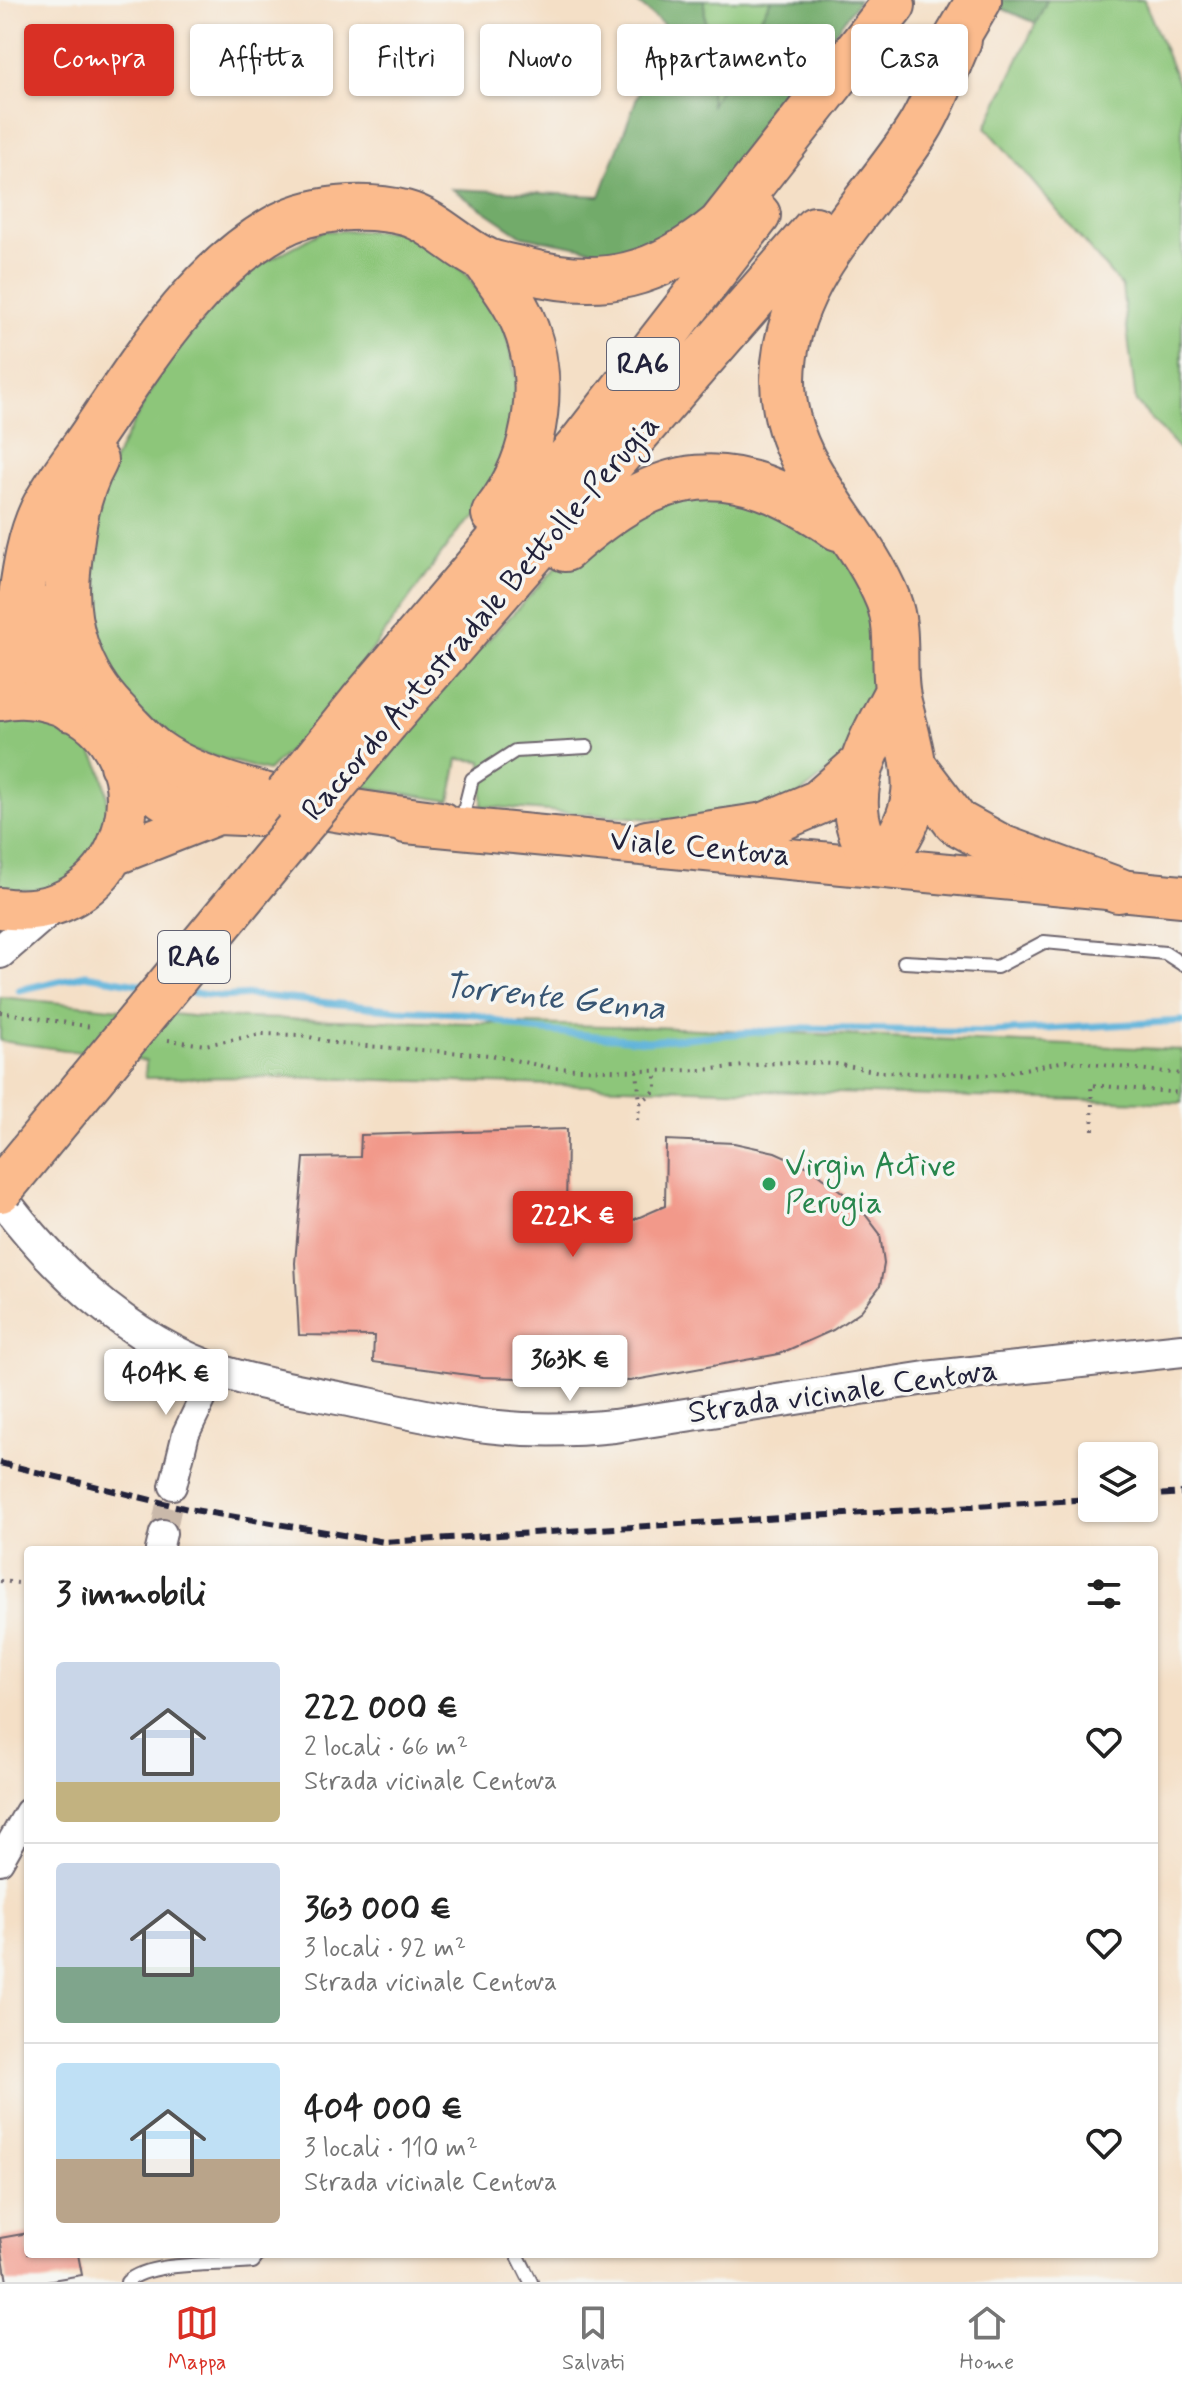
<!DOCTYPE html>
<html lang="it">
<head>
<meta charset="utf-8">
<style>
  :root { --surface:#fff; --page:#f2f2f2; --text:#222; --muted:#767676; --line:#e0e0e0; --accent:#d93025 }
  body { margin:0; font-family:Mynerve,sans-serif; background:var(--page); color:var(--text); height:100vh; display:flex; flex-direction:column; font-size:30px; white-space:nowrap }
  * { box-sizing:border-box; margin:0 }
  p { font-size:26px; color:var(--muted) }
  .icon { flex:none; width:44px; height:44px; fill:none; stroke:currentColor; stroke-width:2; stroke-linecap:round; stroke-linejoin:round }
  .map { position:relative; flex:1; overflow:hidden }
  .side { position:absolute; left:24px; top:1546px; width:1134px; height:712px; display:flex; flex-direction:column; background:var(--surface); border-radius:8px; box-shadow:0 2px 6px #0004 }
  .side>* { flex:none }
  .hud { position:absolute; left:24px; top:24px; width:1134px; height:72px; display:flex; gap:16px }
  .fabs { position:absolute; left:1078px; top:1442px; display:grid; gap:16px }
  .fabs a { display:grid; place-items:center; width:80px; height:80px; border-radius:8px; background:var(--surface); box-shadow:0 2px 6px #0004; font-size:40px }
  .price { position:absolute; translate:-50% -68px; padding:0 18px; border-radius:8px; background:#fff; color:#222; font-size:26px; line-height:52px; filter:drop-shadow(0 2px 4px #0008) }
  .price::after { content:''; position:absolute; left:50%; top:48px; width:24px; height:18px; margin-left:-12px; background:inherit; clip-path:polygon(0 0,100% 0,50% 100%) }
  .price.selected { background:var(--accent); color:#fff }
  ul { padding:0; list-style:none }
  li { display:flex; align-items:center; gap:24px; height:200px; padding:0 32px }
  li+li { border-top:2px solid var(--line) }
  li span { display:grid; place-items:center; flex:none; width:224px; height:160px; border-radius:8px; color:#555 }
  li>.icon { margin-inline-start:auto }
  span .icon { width:96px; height:96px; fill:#fffc; stroke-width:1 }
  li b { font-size:34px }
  h2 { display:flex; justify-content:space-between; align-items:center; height:96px; padding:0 32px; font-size:34px }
  .tag { padding:0 28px; border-radius:8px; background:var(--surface); box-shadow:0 2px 6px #0004; font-size:28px; line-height:72px }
  .tag.selected { background:var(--accent); color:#fff }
  .menu { display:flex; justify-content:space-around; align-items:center; height:112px; border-top:2px solid var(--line); background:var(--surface); font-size:22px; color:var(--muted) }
  .menu a { display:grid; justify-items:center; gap:4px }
  .menu .selected { color:var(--accent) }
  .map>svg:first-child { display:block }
  .green { fill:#8dc67a; stroke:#58745a; stroke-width:2 }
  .forest { fill:#72ab6a; stroke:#4a6652; stroke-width:2 }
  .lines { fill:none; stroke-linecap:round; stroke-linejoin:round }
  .stream { stroke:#5eb3da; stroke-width:7 }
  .building { fill:#f2998a }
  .minor-tunnel { stroke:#cab9aa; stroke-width:26; stroke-dasharray:26 13; stroke-linecap:butt }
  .service-casing { stroke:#6c646c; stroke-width:16 }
  .minor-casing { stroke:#6c646c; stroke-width:30 }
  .tertiary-casing { stroke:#6c646c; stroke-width:36 }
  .primary-casing { stroke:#6c646c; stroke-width:44 }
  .motorway-casing { stroke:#6c646c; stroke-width:48 }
  .path { stroke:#6c646c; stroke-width:4; stroke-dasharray:2 6; stroke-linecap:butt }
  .service { stroke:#fff; stroke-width:12 }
  .minor { stroke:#fff; stroke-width:26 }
  .tertiary { stroke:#fff; stroke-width:32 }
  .primary { stroke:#fbbb8d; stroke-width:40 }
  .motorway { stroke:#fbbb8d; stroke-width:44 }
  .rail { stroke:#22223b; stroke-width:6; stroke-dasharray:12 6; stroke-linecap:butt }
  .motorway-bridge-casing { stroke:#6c646c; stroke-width:48; stroke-linecap:butt }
  .motorway-bridge { stroke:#fbbb8d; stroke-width:44 }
  .leisure-dot { fill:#2e9e5b; stroke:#f6f6f2; stroke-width:3 }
  .labels { text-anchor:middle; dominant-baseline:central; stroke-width:7; stroke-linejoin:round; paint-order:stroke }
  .shield { fill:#f6f6f2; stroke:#626272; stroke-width:2 }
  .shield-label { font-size:30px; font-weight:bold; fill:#22223b }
  .street-label { font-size:32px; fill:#22223b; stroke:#f6f6f2 }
  .leisure-label { font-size:32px; fill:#27864d; stroke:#f6f6f2; text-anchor:start }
  .water-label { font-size:34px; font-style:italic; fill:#375573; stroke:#f6f6f2 }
</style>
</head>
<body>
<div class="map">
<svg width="1182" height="2282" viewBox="0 0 1182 2282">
  <rect width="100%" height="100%" fill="#f6f6f2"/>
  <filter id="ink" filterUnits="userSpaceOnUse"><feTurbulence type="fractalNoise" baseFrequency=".0125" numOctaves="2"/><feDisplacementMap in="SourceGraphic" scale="16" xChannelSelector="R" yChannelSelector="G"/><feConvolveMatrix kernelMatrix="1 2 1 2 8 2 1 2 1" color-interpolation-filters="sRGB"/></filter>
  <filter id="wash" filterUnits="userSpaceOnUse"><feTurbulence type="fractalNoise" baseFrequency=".006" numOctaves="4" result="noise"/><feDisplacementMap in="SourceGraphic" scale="32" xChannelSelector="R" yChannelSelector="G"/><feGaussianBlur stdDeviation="1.8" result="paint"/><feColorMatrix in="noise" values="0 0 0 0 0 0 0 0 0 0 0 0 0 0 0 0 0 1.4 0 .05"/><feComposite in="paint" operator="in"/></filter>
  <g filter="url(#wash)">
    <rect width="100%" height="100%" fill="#f4dfc6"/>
    <path class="green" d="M704,0H771L711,106L703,14Z
      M1047,0H1144L1182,92V453L1136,402L1122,287L986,127Z
      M323,231H410L463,271L504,323L522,404L505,466L323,718L268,771L185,749L135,709L88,628L83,533L108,471L163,367L237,277Z
      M720,491L792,506L850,560L879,633L875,711L836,766L787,804L693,822L482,806V761L458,759L450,801L352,785L566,557L652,500Z
      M29,717C49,722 69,727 84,743C124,784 114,874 49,888C34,891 16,889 0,890V720Z
      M0,997L202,1017L652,1027L1182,1050V1103L276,1077L145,1078L146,1061L0,1041Z"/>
    <path class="forest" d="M634,0H704L711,105L771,0H859L688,230L612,253L522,236L452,189L600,196L664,25Z
      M981,0H1047L1036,23Z"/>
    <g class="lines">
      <path class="stream" d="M19,990L85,975L150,986
        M182,991L221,997L251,995L398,1010L475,1014L525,1029L647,1041L806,1028L992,1032L1182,1021"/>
    </g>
    <g id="blocks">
      <path class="building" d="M567,1129L566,1222L617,1227L665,1206L666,1140L734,1143L775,1152L813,1169L858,1205L880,1234L884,1264L880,1286L861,1311L833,1330L779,1354L630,1381L483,1377L373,1362L374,1336L299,1335L295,1263L304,1158L360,1157L361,1135Z
        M28,2233V2254H78L82,2275L40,2282H7L0,2238Z"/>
    </g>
  </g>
  <g filter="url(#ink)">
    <use href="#blocks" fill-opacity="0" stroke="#6c646c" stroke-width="2"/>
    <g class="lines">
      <path class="minor-tunnel" d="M163,1533L173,1486"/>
      <defs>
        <path id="service" d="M461,823L472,779L515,751L587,747
          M904,962L997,967L1044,942L1165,953L1182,964
          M517,2254L531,2282
          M127,2282C150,2260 220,2266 253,2262L259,2254"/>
        <path id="minor" d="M173,1486L186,1433L217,1369
          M159,1550L163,1533
          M0,1861L28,1812"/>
        <path id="tertiary" d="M0,952L53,906
          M0,1196C60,1277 142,1352 243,1378C284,1389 326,1395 368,1404C459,1424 519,1436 614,1426L926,1378L1182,1350"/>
        <path id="primary" d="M0,700C21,695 40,698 60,705C175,745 133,928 0,908
          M120,765L163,799L218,814L310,818
          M406,823L1182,896
          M114,855L218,814"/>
        <path id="motorway" d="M942,63L979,0
          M484,259C494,274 506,289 515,305C552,370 539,457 494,514
          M95,461C76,495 72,533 68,572C63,623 79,674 115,711C127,724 140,739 154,750C222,800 357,812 440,824
          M565,549C662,463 730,452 838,528
          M30,604L44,672L71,709
          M0,681C25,628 17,564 42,511C55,484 75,460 92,435C142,362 196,273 275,228C311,207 365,203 405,213C435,221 456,246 483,259C495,265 511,266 524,270C603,291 658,276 720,225L893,5
          M897,691C875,734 843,782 861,833C865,844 873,855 879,865C929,803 917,774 899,702C891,668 901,634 888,600C857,523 783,469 783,380C784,276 868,210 919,128C935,102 946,69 959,40
          M363,700L579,446L758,215
          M386,722L815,229
          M916,769L956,822L1003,848L1118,890
          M647,843L765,825L819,802L860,766"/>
      </defs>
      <use href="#service" class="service-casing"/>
      <use href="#minor" class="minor-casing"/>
      <use href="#tertiary" class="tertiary-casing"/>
      <use href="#primary" class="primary-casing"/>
      <use href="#motorway" class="motorway-casing"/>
      <path class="path" d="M0,1012L92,1027
        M168,1040L205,1045L262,1034L301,1035L339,1044L490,1055L552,1068L637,1071L703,1070L786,1062L836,1064L880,1072L993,1075L1066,1061L1182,1074
        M640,1103L656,1090V1071
        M637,1120L640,1103L637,1071
        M1093,1130L1091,1085L1182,1093
        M0,1581L28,1584"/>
      <use href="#service" class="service"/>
      <use href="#minor" class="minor"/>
      <use href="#tertiary" class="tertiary"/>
      <use href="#primary" class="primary"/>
      <use href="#motorway" class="motorway"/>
      <path class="rail" d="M0,1463L188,1509L385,1542L1092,1499
        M1144,1496L1182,1493"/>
      <defs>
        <path id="motorway-bridge" d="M287,795L363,700
          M0,1190L386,722"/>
      </defs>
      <use href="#motorway-bridge" class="motorway-bridge-casing"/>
      <use href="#motorway-bridge" class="motorway-bridge"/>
    </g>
  </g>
  <circle class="leisure-dot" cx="769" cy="1184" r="8"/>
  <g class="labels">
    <g class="shield">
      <rect x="607" y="338" width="72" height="52" rx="6"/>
      <rect x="158" y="931" width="72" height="52" rx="6"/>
    </g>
    <g class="shield-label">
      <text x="643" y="364">RA6</text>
      <text x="194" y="957">RA6</text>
    </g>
    <g class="street-label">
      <text transform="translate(481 618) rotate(-49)">Raccordo Autostradale Bettolle-Perugia</text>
      <text transform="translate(700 848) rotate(5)">Viale Centova</text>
      <text transform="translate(843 1392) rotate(-8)">Strada vicinale Centova</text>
    </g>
    <g class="leisure-label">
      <text x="785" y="1166">Virgin Active<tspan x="785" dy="37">Perugia</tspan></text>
    </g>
    <g class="water-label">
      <text transform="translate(554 998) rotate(6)">Torrente Genna</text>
    </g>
  </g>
</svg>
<div class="fabs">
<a><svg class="icon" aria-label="layers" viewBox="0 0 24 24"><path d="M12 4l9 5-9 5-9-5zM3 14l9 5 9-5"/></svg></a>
</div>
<b class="price selected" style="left:573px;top:1259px">222K €</b>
<b class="price" style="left:570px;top:1403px">363K €</b>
<b class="price" style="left:166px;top:1417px">404K €</b>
<div class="hud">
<a class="tag selected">Compra</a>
<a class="tag">Affitta</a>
<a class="tag">Filtri</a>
<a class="tag">Nuovo</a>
<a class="tag">Appartamento</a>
<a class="tag">Casa</a>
</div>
<section class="side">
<h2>3 immobili<svg class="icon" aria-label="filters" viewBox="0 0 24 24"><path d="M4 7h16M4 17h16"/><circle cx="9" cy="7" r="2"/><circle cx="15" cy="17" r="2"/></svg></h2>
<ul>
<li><span style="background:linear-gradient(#c9d6e8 75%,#c2b280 0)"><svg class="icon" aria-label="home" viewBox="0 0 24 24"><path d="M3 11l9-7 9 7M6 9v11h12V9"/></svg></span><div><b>222 000 €</b><p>2 locali · 66 m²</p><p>Strada vicinale Centova</p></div><svg class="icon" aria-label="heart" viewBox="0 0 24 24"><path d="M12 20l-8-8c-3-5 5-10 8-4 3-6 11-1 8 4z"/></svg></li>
<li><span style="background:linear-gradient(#c9d6e8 65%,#7fa58c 0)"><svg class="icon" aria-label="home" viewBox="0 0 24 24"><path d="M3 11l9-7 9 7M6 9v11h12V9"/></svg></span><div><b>363 000 €</b><p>3 locali · 92 m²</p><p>Strada vicinale Centova</p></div><svg class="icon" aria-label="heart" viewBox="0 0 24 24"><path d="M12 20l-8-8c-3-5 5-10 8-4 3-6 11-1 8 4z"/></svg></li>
<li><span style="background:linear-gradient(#bfe0f5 60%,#b9a48a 0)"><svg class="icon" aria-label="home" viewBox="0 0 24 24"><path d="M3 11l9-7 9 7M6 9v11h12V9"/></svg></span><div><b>404 000 €</b><p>3 locali · 110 m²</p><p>Strada vicinale Centova</p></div><svg class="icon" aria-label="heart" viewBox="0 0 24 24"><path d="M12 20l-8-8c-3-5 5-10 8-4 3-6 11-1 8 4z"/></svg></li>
</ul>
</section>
</div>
<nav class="menu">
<a class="selected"><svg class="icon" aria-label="map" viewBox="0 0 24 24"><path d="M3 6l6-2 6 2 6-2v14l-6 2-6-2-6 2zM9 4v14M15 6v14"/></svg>Mappa</a>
<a><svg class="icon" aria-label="saved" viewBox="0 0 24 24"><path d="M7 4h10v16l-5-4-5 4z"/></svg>Salvati</a>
<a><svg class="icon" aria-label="home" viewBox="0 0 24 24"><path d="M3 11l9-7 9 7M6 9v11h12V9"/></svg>Home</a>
</nav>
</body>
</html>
